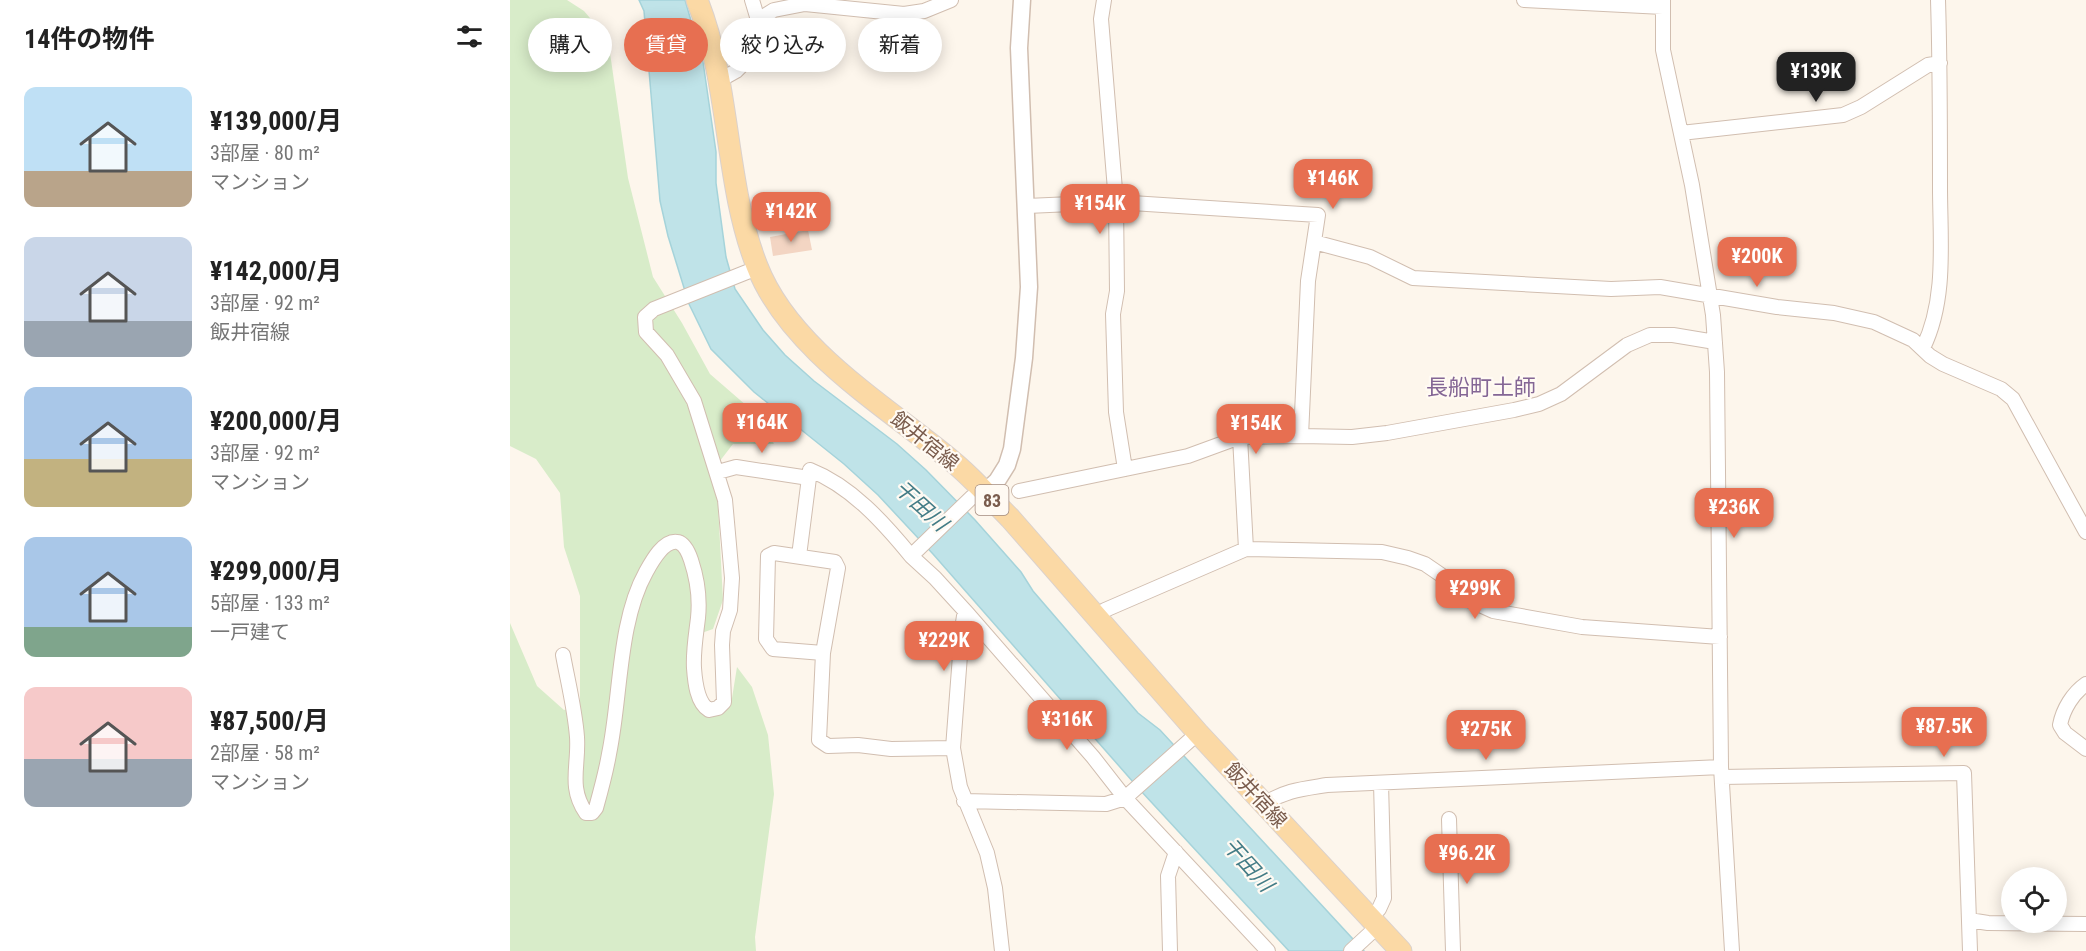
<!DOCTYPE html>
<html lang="ja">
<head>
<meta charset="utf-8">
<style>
  :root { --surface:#fff; --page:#f2f2f2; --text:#222; --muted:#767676; --accent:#e76f51 }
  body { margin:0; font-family:"Roboto Condensed","Noto Sans JP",sans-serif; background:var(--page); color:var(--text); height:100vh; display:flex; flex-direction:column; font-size:22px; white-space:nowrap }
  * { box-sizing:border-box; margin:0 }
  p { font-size:20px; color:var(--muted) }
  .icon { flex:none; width:33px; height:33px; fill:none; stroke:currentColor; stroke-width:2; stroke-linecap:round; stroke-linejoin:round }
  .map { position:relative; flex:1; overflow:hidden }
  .sheet { display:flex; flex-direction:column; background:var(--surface); width:510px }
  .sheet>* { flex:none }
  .banner { position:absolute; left:18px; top:18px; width:570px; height:54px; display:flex; gap:12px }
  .tools { position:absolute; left:1491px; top:867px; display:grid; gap:12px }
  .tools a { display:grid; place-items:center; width:66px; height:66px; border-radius:50%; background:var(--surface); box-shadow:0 3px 15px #0003; font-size:30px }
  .price { position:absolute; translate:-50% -51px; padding:0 14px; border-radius:12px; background:var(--accent); color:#fff; font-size:20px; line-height:39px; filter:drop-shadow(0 2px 3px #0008) }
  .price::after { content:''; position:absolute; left:50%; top:36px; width:18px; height:14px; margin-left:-9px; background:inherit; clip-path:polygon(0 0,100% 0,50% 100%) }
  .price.active { background:#222; color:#fff }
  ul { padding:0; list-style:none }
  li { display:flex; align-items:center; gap:18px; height:150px; padding:0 24px }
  li span { display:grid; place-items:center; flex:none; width:168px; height:120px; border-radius:12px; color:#555 }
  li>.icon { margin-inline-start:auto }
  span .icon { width:72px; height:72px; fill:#fffc; stroke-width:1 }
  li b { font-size:26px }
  h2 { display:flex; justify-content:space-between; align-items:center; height:72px; padding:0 24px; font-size:26px }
  .pill { padding:0 21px; border-radius:27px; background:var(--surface); box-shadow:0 3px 15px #0003; font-size:21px; line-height:54px }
  .pill.active { background:var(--accent); color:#fff }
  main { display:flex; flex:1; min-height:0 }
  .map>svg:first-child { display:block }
  .green { fill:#d8ecc9 }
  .water { fill:#bfe3e8; stroke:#a5d3da; stroke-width:1.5 }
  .building { fill:#f3d5c3 }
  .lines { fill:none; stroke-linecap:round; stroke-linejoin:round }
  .minor-casing { stroke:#d1beb0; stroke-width:16 }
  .tertiary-casing { stroke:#d1beb0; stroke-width:19 }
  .primary-casing { stroke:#dad1cd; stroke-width:23 }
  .minor { stroke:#fff; stroke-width:14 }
  .tertiary { stroke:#fff; stroke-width:16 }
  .primary { stroke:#fbd9a5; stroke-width:21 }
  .labels { text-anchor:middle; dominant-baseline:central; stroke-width:4.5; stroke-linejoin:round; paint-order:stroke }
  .shield { fill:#fffaf3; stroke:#a28b7f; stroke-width:1.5 }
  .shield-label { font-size:18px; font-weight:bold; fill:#7a5c4d }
  .street-label { font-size:20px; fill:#7a5c4d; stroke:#fffaf3 }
  .water-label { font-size:21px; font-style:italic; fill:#437c86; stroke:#fffaf3 }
  .quarter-label { font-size:22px; fill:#846695; stroke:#fffaf3 }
</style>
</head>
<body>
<main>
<section class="sheet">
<h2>14件の物件<svg class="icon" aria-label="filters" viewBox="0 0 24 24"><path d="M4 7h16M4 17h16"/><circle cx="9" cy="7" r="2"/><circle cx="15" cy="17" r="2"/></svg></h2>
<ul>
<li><span style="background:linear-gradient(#bfe0f5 70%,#b9a48a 0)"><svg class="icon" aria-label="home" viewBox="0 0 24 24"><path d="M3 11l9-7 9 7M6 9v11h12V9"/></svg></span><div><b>¥139,000/月</b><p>3部屋 · 80 m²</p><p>マンション</p></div></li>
<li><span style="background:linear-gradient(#c9d6e8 70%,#9aa5b1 0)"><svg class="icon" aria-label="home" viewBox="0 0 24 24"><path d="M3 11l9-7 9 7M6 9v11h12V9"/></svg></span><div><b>¥142,000/月</b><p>3部屋 · 92 m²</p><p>飯井宿線</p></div></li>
<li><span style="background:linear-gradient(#a9c7e8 60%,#c2b280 0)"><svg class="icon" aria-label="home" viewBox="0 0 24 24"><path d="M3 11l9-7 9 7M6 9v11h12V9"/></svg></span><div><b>¥200,000/月</b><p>3部屋 · 92 m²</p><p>マンション</p></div></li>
<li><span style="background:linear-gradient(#a9c7e8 75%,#7fa58c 0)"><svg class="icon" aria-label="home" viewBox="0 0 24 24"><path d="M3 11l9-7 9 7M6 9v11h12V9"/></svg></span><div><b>¥299,000/月</b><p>5部屋 · 133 m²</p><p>一戸建て</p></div></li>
<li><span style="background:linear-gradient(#f6c9c9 60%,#9aa5b1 0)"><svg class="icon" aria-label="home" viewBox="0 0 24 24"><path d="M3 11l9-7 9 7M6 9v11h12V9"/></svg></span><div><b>¥87,500/月</b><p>2部屋 · 58 m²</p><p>マンション</p></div></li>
</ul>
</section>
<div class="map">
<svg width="1576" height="951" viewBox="0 0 1576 951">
  <rect width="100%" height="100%" fill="#fdf6ec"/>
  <path class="green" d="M0,0H57L74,11L98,39L118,178L143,277L172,323L200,374L252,419L264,444H223L206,466L213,600L203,629L180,637L192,712L211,711L222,698L227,667L242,687L258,735L264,794L245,937L246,951H0V623L27,686L54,710L70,705V596L54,547L50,493L26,459L0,446Z"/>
  <path class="water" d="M129,0H175L193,62L206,152V183L216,257L225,289L253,330L275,355L304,381L387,444L416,470L465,520L511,572L523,591L628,713L650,730L854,951H779L631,791L423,554L368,495L334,464L244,392L201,349L179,304L158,236L150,201L134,11Z"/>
  <path class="building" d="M298,230L302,250L263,256L260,237Z"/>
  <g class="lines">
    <defs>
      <path id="minor" d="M594,0L591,19L606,202L607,291L603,314L606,412L615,469
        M1014,0L1153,7
        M1153,0V50L1182,185L1203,315L1207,372L1211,767L1222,951
        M248,20L264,10L295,4L394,14L414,11L441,0
        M210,80L226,71L241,56L248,20L242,0
        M1171,133L1333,115L1351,107L1418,65L1430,63
        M517,206L606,202L808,215L798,281L791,436L730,437
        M804,242L860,257L903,278L1101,289L1150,287L1267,307L1324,313L1364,322L1403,340L1420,356L1433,364L1491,389L1503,399L1576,532
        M1413,348C1437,299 1430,240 1430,187C1430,125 1430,62 1428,0
        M791,436L842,437L877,433L1004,410L1029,404L1051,394L1117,345L1140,335H1163L1205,342
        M208,472L226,467L299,478
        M509,491L678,456L730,437L736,549L595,610L586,616
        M475,492L462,497L401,556L425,578L457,613L583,757L615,798L758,951
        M736,549L872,552L898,558L915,564L934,577L961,601L983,611L1072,627L1210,637
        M289,556L300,470C341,486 374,523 401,556
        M457,613L454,616L452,629L443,748L450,787L477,853L485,888L492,951
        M313,653L263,649L256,639L258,556L264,553L325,562L328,568L313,653L309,740L318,746L348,745L381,749L443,748
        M53,655C58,682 65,710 67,737C69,766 58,787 76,813H82L86,808C91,790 96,772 99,754C111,697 108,622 136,572C142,561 154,539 168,542C175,544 179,554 181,560C187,578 190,599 188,618C186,635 183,651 184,668C185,682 187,703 199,710L208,708L214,702L212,645L213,631L220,610L222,578L215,500L184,401L157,355L136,332L135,317L144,309L247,268
        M1576,684C1563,693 1553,709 1550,725L1555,733L1576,749
        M1212,777L1454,773L1460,951
        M454,801L596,804L615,798L688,733
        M754,804C776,790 792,789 817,785L1211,767
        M939,819L943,951
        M860,918L869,909L874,898L871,783
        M1459,920L1478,923L1576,924
        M660,951L658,876L666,852
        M841,951L868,926"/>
      <path id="tertiary" d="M475,492L487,481L497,465L502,449L514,358L519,287L509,48L512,0"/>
      <path id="primary" d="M187,0C221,84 214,182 247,266C279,349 376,406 442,461C463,478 481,499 500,518L688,733L891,951"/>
    </defs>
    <use href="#minor" class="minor-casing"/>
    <use href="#tertiary" class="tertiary-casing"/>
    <use href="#primary" class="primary-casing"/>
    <use href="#minor" class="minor"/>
    <use href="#tertiary" class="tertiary"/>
    <use href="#primary" class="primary"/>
  </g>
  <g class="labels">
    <rect class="shield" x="465.5" y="485" width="33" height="30" rx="4.5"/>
    <g class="shield-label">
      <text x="482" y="500">83</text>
    </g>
    <g class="street-label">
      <text transform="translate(415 441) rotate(39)">飯井宿線</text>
      <text transform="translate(746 795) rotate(47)">飯井宿線</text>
    </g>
    <g class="water-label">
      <text transform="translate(411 506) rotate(42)">干田川</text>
      <text transform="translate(738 865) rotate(48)">干田川</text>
    </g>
    <g class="quarter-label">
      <text x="971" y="387">長船町土師</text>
    </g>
  </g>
</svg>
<div class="tools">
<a><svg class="icon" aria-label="locate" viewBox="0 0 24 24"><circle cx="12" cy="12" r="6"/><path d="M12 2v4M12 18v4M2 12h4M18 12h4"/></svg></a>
</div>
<b class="price active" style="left:1306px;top:103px">¥139K</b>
<b class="price" style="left:823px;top:210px">¥146K</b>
<b class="price" style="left:590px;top:235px">¥154K</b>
<b class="price" style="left:281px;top:243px">¥142K</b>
<b class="price" style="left:1247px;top:288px">¥200K</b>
<b class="price" style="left:252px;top:454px">¥164K</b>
<b class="price" style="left:746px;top:455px">¥154K</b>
<b class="price" style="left:1224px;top:539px">¥236K</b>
<b class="price" style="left:965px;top:620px">¥299K</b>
<b class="price" style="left:434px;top:672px">¥229K</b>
<b class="price" style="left:557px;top:751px">¥316K</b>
<b class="price" style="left:1434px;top:758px">¥87.5K</b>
<b class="price" style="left:976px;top:761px">¥275K</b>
<b class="price" style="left:957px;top:885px">¥96.2K</b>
<div class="banner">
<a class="pill">購入</a>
<a class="pill active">賃貸</a>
<a class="pill">絞り込み</a>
<a class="pill">新着</a>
</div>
</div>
</main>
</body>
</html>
